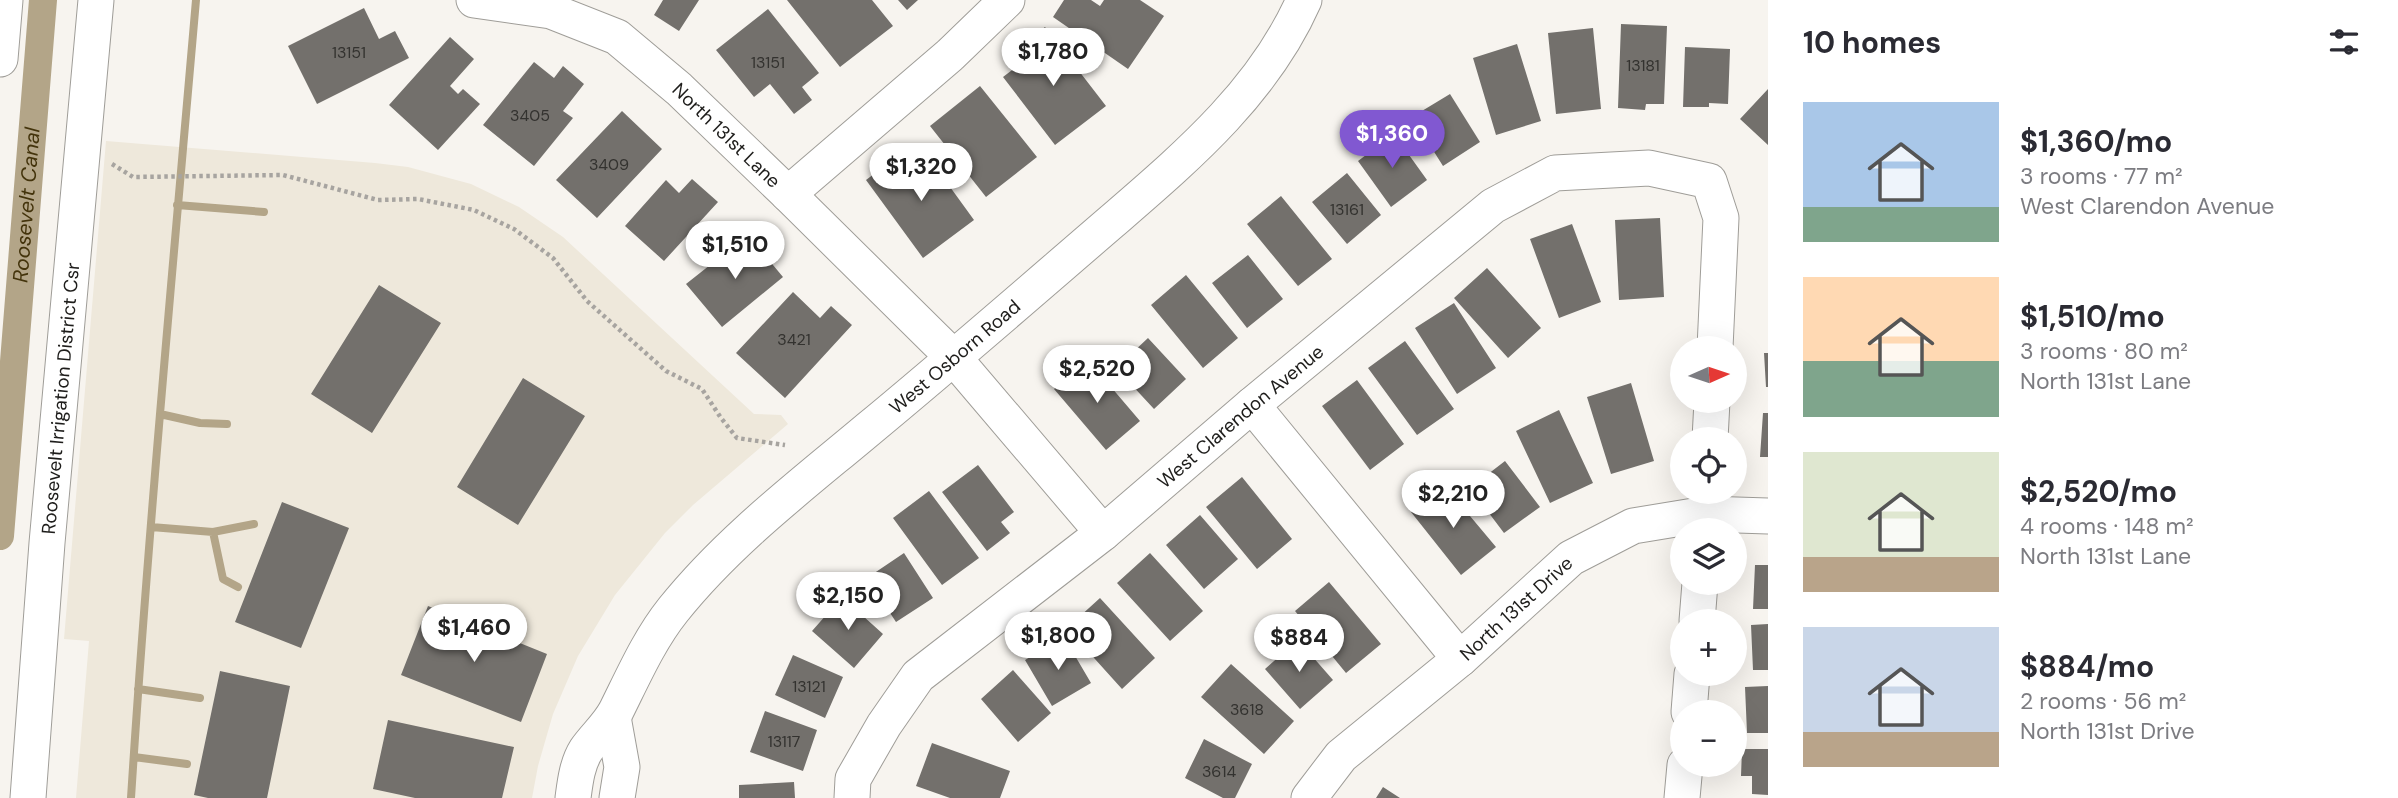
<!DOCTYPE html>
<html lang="en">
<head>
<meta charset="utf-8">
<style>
  :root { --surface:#fff; --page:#f2f2f3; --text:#2b2b33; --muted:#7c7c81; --accent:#8158d1 }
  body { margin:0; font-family:"DM Sans",sans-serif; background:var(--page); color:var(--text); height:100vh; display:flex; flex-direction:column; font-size:26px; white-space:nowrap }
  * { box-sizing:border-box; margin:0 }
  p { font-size:23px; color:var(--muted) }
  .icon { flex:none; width:38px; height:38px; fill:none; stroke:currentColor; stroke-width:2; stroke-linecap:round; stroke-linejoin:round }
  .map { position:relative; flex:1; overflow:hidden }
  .details { display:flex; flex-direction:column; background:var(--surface); width:630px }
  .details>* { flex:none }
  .needle { width:46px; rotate:87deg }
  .buttons { position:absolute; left:1670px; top:336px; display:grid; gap:14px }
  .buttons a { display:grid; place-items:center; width:77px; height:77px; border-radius:50%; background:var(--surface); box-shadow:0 7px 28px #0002; font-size:35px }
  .price { position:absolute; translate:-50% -60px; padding:0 16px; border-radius:24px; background:#fff; color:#222; font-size:23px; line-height:46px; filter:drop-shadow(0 2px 4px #0008) }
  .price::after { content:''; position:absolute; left:50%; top:42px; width:21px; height:16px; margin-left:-10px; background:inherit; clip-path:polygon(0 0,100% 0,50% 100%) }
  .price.selected { background:var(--accent); color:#fff }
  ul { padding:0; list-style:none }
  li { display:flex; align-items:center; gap:21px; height:175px; padding:0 35px }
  li span { display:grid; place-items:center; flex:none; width:196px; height:140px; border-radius:0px; color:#555 }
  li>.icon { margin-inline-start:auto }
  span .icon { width:84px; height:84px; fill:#fffc; stroke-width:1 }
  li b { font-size:30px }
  h2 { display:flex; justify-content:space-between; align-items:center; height:84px; padding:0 35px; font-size:30px }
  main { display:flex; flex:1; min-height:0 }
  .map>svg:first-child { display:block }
  .built { fill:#eee8db }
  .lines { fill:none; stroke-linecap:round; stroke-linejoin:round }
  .stream { stroke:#b3a588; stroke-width:8 }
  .canal { stroke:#b3a588; stroke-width:28 }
  .building { fill:#73706c }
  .minor-casing { stroke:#9f9d98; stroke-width:37 }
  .path { stroke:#a7a4a0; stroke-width:4.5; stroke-dasharray:3.5 3.5; stroke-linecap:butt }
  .minor { stroke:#fff; stroke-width:35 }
  .labels { text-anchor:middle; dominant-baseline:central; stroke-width:5; stroke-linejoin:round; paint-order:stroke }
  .number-label { font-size:16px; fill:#33322f }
  .street-label { font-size:19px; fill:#1e1d1b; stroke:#f7f4ef }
  .water-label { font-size:21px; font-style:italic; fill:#44340c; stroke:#f7f4ef }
</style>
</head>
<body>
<main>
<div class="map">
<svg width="1768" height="798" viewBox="0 0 1768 798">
  <rect width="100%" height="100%" fill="#f7f4ef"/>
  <path class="built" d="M106,141L375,163L408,167L471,184L519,207L563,237L754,414L781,415L788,424L693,505L665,533L615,595L578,656L553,714L538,766L532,798H76L89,641L64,639Z"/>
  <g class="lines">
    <path class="stream" d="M177,205L264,212
      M160,414L200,423L227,424
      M151,527L213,532L254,524
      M213,532L223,579L238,587
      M138,689L200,698
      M134,757L187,764
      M131,798C148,532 173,266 196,0"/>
    <path class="canal" id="s1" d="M0,536L43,0"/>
  </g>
  <path class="building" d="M663,0H699L679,31L654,15Z
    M787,0H872L893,26L840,67Z
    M898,0H918L907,10Z
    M1064,0H1091L1100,6L1104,0H1140L1164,16L1128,69L1053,17Z
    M364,8L379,39L395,31L409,58L317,104L288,46Z
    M768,9L819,73L802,87L812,100L794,114L770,84L754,97L716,50Z
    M1621,24L1667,26L1664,104H1646L1645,110L1618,108Z
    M1045,27L1106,106L1055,145L1003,77L1028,58L1019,47Z
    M1593,28L1601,109L1556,114L1548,33Z
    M450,37L474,59L450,86L458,94L463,89L480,104L438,150L389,105Z
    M1517,44L1541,121L1496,135L1473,58Z
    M1685,47L1730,49L1728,104L1709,103V107H1683Z
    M534,62L554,78L563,66L584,84L563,111L573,118L534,166L483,125Z
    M980,86L1037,157L986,197L930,126Z
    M1768,89V145L1740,119Z
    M1450,94L1480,142L1443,166L1412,117Z
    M622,111L662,149L597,218L556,180Z
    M1394,134L1427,180L1391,207L1358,161Z
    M924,151L974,220L923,258L866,180L887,164L893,173Z
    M1347,173L1381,215L1347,244L1312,202Z
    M692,179L718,202L664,261L625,226L666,180L679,193Z
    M1281,196L1332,259L1298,286L1247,224Z
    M1660,218L1664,297L1619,300L1615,220Z
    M1572,224L1601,302L1559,318L1530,239Z
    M748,235L783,277L722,327L686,284Z
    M1248,255L1283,299L1247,328L1212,283Z
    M1487,268L1541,328L1508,358L1454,298Z
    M1186,275L1238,338L1203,368L1151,305Z
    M379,285L441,323L372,433L311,394Z
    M793,292L820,318L831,306L852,325L785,398L736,353Z
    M1454,303L1496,368L1457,394L1415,328Z
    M1148,338L1186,379L1154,409L1116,368Z
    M1405,341L1454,409L1417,435L1368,368Z
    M1764,353H1768V387H1766Z
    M1088,360L1140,421L1106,450L1054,389Z
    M523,378L585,416L518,525L457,487Z
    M1357,380L1404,444L1370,470L1322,406Z
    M1631,383L1654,461L1611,474L1587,397Z
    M1559,410L1593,483L1550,503L1516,431Z
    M1763,413H1768V457H1760Z
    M1505,461L1540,507L1504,533L1470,488Z
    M978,465L1014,512L1001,522L1010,533L987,551L942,492Z
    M1242,477L1292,539L1257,569L1206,507Z
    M1444,485L1496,547L1461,575L1411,512Z
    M929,491L979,558L942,585L893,518Z
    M282,502L349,528L301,648L235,622Z
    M1200,515L1238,559L1204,589L1166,545Z
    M904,553L933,598L896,622L867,578Z
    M1150,553L1203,611L1170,641L1117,583Z
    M1755,565H1768V609H1753Z
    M1329,582L1381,644L1346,673L1295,611Z
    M842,597L883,634L854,668L812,631Z
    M1100,598L1155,658L1122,689L1067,628Z
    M428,606L547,654L521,722L401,675Z
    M1768,624V670H1753L1751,625Z
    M1064,637L1091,683L1052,706L1025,660Z
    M1298,640L1333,680L1300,709L1265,669Z
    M793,655L843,677L825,718L775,695Z
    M1231,664L1294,721L1264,754L1201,697Z
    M1013,670L1051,713L1018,742L981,699Z
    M220,671L290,686L267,798H208L194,795Z
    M1768,686V733H1747L1745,687Z
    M765,711L817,730L803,771L750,752Z
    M388,720L514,747L502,798H415L373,789Z
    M1204,739L1252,764L1235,798H1223L1185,778Z
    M932,743L1010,771L1000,798H950L916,786Z
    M1742,749H1768V795L1752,794V776H1741Z
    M794,782L795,798H739V785Z
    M1383,787L1400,798H1376Z"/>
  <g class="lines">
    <defs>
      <g id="minor">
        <path id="s2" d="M474,0L551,11L617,37L679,89L788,194L954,358L1103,533"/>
        <path d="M0,59L5,0"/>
        <path d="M788,194L950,55L1007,0"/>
        <path d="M1252,405L1460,659"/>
        <path d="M1710,439L1712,401"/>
        <path d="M1697,621L1700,583"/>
        <path d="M1689,712L1692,674"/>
        <path d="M613,717L622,767L617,798"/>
        <path id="s3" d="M28,798L47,543L96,0"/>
        <path id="s4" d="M573,798C575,783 577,764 586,750C595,737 608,726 616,711C633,677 649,640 673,610C729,540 802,485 871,427C952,360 1031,291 1110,223C1185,158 1263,93 1304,0"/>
        <path id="s5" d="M852,798L853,779L884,725L918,676L1103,533L1252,405L1493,206L1555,173L1649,168L1709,181L1721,218L1715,348"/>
        <path id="s6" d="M1309,798L1341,756L1460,659L1571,558L1633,526L1706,514L1768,516"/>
        <path d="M1682,798L1685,765"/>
      </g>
    </defs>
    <use href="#minor" class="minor-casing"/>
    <path class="path" d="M112,164L133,177L283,175L378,200L418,199L474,210L514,229L553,258L587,301L666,371L702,389L721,418L737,438L785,445"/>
    <use href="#minor" class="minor"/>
  </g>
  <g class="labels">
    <g class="number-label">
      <text x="349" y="52">13151</text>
      <text x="768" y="62">13151</text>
      <text x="1643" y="65">13181</text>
      <text x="530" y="115">3405</text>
      <text x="609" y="164">3409</text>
      <text x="1347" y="209">13161</text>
      <text x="794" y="339">3421</text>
      <text x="809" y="686">13121</text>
      <text x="1247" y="709">3618</text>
      <text x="784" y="741">13117</text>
      <text x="1219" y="771">3614</text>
    </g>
    <g class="street-label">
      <text stroke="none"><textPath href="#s2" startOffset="296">North 131st Lane</textPath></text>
      <text stroke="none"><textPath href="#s4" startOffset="595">West Osborn Road</textPath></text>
      <text stroke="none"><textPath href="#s3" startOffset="401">Roosevelt Irrigation District Csr</textPath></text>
      <text stroke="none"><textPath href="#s5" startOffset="555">West Clarendon Avenue</textPath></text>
      <text stroke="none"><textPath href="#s6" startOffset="282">North 131st Drive</textPath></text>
    </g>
    <g class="water-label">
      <text stroke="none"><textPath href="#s1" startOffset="332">Roosevelt Canal</textPath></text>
    </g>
  </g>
</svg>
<div class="buttons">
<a><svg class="needle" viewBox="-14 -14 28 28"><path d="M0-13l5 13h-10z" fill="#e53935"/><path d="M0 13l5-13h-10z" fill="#7c7c81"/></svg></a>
<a><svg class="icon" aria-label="locate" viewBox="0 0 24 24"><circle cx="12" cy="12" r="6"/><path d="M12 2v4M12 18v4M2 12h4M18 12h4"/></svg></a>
<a><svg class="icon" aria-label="layers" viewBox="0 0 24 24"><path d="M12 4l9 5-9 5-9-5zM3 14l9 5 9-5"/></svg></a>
<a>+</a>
<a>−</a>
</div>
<b class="price" style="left:1053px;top:88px">$1,780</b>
<b class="price selected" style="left:1392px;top:170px">$1,360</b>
<b class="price" style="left:921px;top:203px">$1,320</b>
<b class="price" style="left:735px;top:281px">$1,510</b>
<b class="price" style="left:1097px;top:405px">$2,520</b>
<b class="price" style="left:1453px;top:530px">$2,210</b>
<b class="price" style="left:848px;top:632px">$2,150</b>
<b class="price" style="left:474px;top:664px">$1,460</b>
<b class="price" style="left:1058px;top:672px">$1,800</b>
<b class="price" style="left:1299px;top:674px">$884</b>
</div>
<section class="details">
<h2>10 homes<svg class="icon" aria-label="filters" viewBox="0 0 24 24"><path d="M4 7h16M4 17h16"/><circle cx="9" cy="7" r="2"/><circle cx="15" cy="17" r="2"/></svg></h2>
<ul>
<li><span style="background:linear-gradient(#a9c7e8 75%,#7fa58c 0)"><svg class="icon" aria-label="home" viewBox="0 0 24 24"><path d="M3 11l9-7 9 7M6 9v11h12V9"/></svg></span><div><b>$1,360/mo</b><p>3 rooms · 77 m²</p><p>West Clarendon Avenue</p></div></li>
<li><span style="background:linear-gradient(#ffd9b3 60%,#7fa58c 0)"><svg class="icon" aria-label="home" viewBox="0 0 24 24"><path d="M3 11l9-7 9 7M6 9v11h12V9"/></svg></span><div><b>$1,510/mo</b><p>3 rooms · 80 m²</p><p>North 131st Lane</p></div></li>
<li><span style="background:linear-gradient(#dfe7d0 75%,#b9a48a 0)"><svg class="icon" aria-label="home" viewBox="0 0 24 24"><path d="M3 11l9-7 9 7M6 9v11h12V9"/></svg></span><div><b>$2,520/mo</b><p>4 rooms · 148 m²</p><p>North 131st Lane</p></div></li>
<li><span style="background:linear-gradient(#c9d6e8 75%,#b9a48a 0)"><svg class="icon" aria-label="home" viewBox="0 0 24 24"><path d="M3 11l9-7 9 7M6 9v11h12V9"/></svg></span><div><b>$884/mo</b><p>2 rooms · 56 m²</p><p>North 131st Drive</p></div></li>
</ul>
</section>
</main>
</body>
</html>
